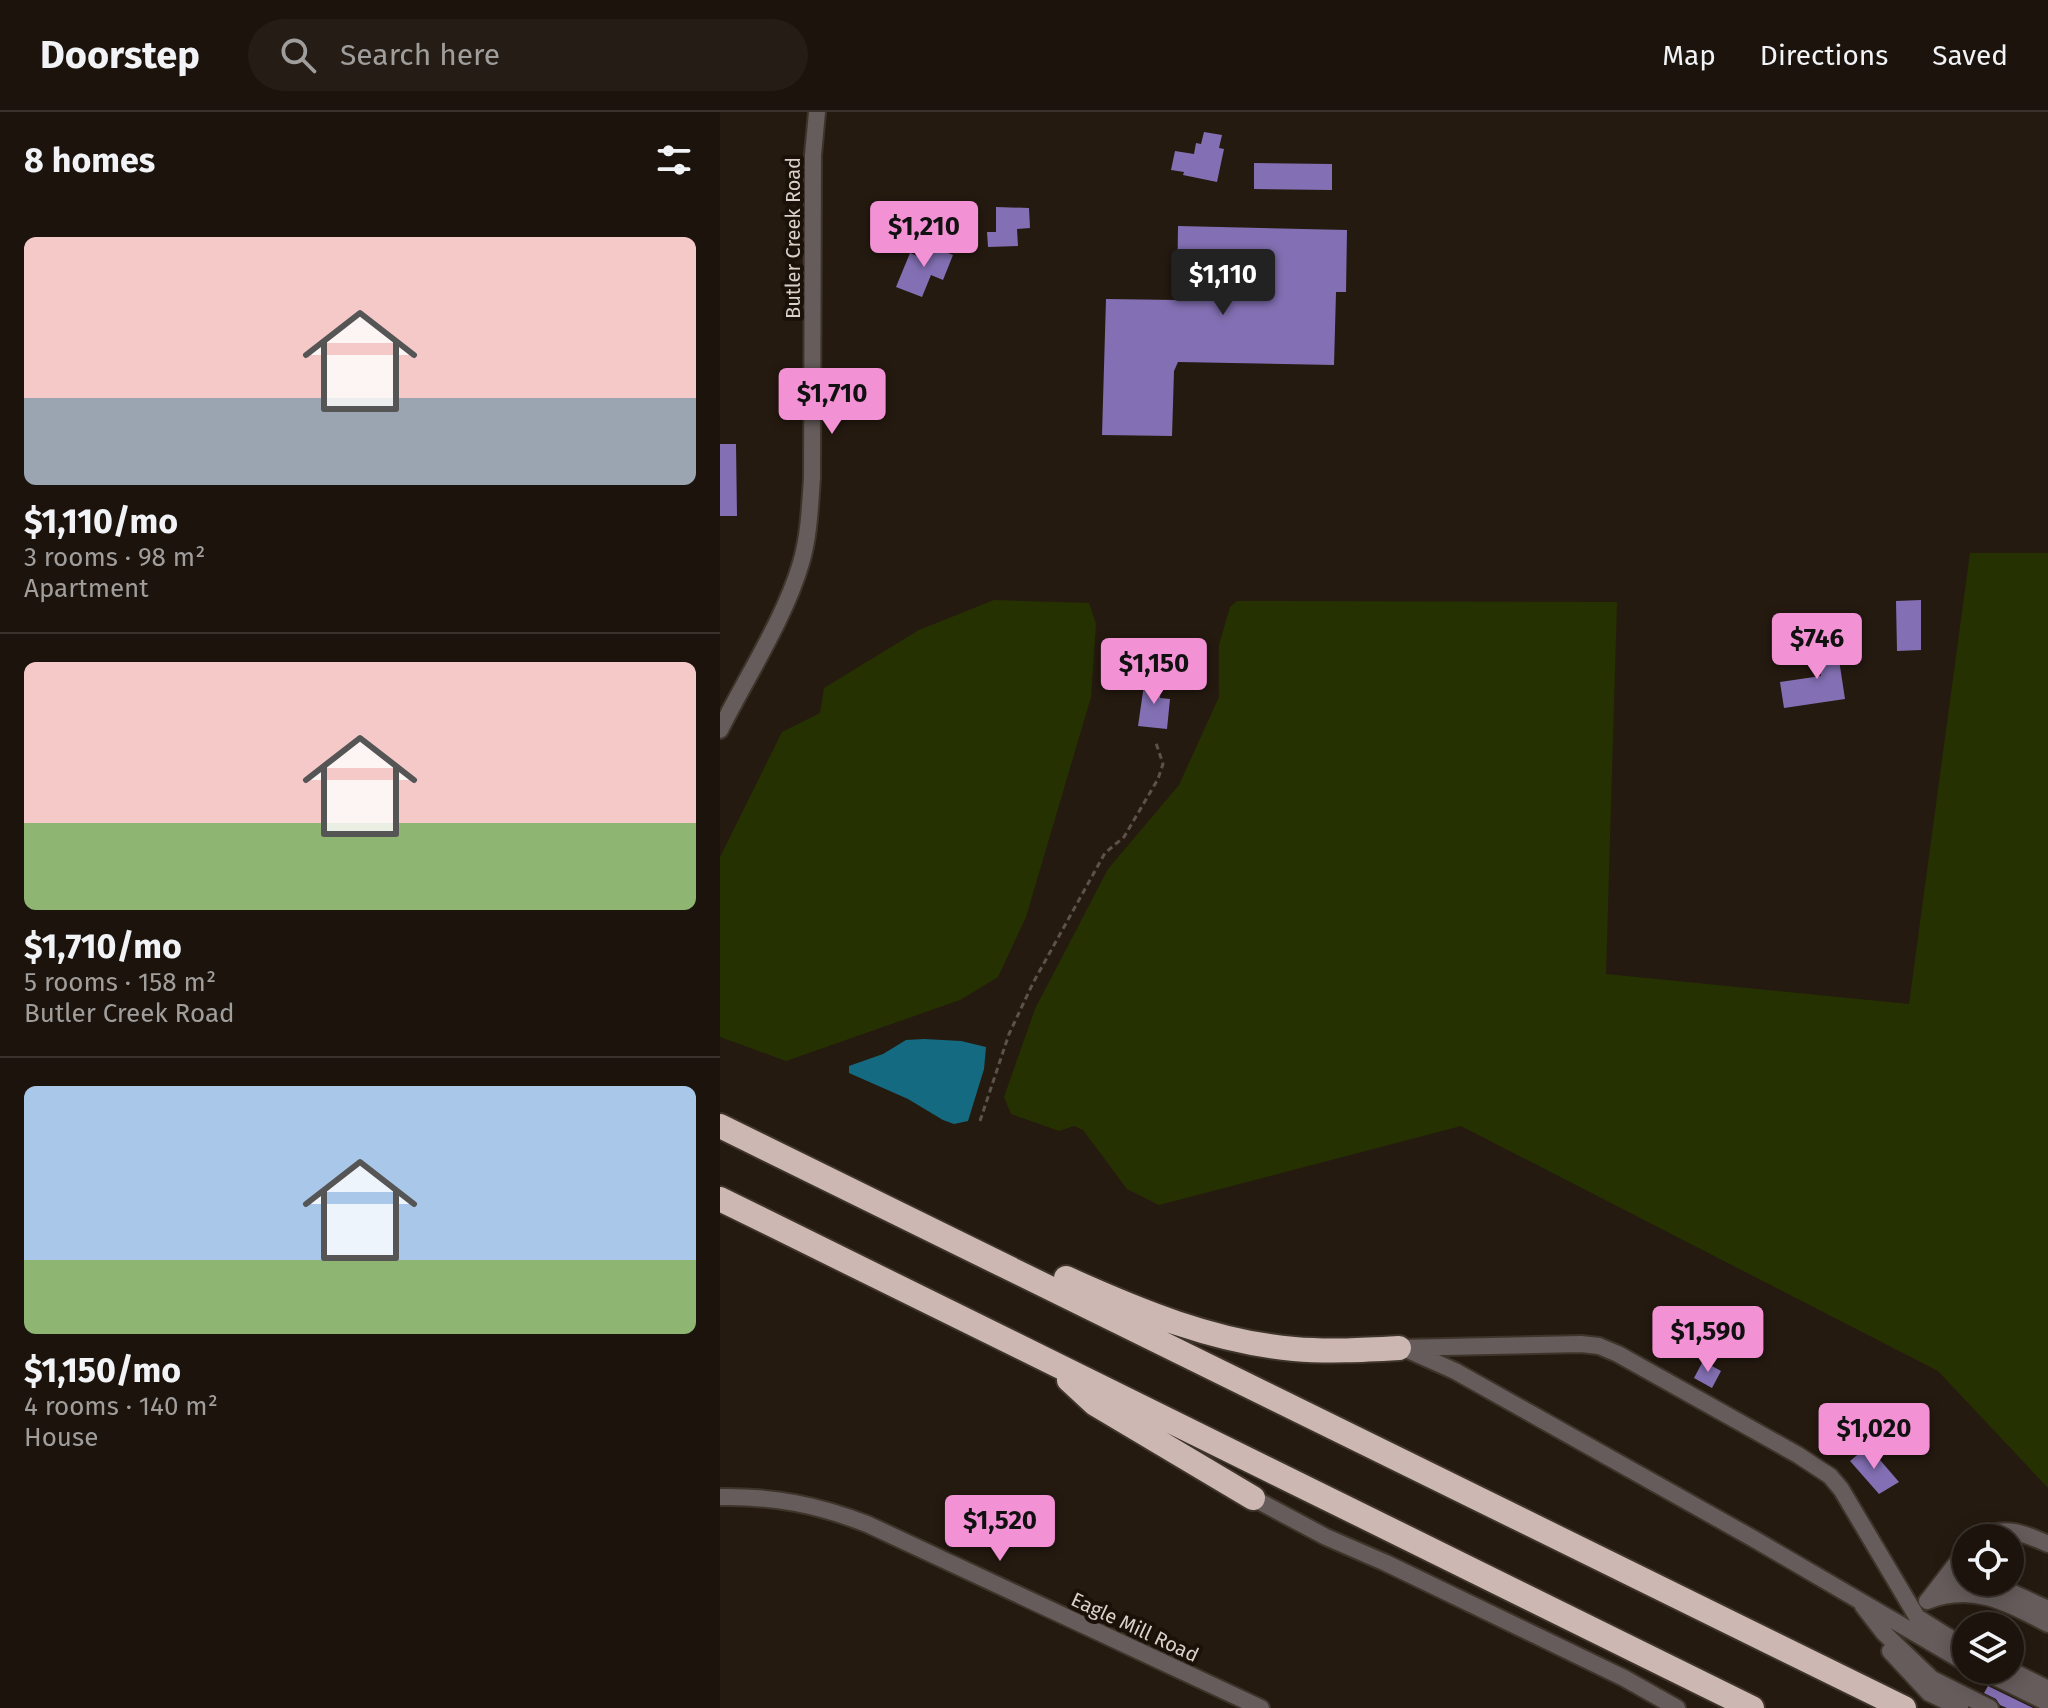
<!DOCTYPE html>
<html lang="en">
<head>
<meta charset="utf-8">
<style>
  :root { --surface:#1c140c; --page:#251d15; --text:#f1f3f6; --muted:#a09e9d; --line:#3a332d; --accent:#f391d5 }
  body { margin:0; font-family:"Fira Sans",sans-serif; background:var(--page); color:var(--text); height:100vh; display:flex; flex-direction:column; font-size:30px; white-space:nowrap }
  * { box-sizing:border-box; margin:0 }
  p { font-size:26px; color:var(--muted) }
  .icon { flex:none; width:44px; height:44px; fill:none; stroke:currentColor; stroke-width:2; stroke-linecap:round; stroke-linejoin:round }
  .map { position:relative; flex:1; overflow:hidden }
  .drawer { display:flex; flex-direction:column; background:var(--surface); width:720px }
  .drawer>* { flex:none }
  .buttons { position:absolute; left:1232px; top:1412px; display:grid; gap:16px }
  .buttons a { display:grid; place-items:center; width:72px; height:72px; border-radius:50%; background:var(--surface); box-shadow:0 4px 20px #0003,0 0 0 2px var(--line); font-size:40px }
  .price { position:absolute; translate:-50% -68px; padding:0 18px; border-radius:8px; background:var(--accent); color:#111; font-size:26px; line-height:52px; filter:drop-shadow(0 2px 4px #0008) }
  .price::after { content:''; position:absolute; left:50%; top:48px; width:24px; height:18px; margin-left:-12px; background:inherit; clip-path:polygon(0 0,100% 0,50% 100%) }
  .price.selected { background:#222; color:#fff }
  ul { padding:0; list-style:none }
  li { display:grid; align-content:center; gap:16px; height:424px; padding:0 24px }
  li+li { border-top:2px solid var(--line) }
  li span { display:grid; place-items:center; height:248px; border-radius:12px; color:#555 }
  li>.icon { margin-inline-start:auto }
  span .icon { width:144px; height:144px; fill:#fffc; stroke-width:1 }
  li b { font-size:34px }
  h2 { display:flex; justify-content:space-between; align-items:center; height:96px; padding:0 24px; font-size:34px }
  header { display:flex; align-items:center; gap:48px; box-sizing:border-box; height:112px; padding:0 40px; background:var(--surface); border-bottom:2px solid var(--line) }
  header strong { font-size:38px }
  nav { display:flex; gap:44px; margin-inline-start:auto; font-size:28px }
  .search { width:560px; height:72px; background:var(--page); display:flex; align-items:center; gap:20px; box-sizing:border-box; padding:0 28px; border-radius:44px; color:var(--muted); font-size:30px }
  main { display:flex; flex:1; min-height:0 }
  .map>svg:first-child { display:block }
  .green { fill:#263101 }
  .water { fill:#146b81 }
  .building { fill:#8370b4 }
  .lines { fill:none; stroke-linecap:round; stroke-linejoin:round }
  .minor-casing { stroke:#3e342a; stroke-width:20 }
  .highway-casing { stroke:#3e342a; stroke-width:28 }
  .path { stroke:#5c524a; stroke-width:3; stroke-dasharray:6 4; stroke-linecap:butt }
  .minor { stroke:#655c5b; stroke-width:16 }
  .highway { stroke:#ccb7b3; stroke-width:24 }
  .labels { text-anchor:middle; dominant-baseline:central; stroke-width:8; stroke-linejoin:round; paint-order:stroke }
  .street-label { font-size:20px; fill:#d9d1cb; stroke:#1c1108 }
</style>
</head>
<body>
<header>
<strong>Doorstep</strong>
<div class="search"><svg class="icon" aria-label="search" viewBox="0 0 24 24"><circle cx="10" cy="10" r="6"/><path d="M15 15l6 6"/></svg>Search here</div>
<nav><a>Map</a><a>Directions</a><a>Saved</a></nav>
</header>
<main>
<section class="drawer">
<h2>8 homes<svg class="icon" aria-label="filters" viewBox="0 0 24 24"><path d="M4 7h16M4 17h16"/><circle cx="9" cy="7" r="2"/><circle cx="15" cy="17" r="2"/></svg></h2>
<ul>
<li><span style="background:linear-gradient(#f6c9c9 65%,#9aa5b1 0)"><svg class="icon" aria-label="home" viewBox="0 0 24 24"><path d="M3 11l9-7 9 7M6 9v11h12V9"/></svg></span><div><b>$1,110/mo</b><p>3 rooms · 98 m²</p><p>Apartment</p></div></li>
<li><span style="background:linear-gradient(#f6c9c9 65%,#8fb573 0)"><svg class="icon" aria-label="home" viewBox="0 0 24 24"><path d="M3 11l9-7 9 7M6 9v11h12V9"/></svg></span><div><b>$1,710/mo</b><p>5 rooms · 158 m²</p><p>Butler Creek Road</p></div></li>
<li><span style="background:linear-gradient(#a9c7e8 70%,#8fb573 0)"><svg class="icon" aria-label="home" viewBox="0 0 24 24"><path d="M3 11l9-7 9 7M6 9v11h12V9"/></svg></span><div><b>$1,150/mo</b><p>4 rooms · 140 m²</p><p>House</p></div></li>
</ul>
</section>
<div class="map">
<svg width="1328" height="1596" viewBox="0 0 1328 1596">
  <rect width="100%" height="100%" fill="#251a10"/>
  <path class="green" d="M1250,441H1328V1376L1218,1259L741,1014L439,1093L407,1077L363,1018L354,1014L339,1019L291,1002L284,985L315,897L388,757L459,673L499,585V533L510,495L517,489L897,490L886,862L1189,892Z
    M274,488L369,491L376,512L371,585L306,805L278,865L240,888L66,949L0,925V745L62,620L100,601L104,576L199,518Z"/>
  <path class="water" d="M204,927L241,929L266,935L264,957L248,1009L234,1012L223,1008L188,987L129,961V954L163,942L186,928Z"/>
  <path class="building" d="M484,20L502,23L499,36L504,37L497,70L463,63L464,60L451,58L455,39L474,42L476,31L481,32Z
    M534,51L612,52V78L534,77Z
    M276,95L309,96L310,116L297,117L298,134L268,135L267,120H276Z
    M231,98L232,114L195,115V99Z
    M458,114L627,118L626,180H616L614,253L458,250L454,259L452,324L382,323L386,187L457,188Z
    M202,131L233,143L223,168L211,163L202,185L176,175L190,141L197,144Z
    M0,332H16L17,404H0Z
    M1201,488V538L1177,539L1176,489Z
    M1116,528L1125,587L1064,596L1060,570L1101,564L1096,531Z
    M425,566L442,568L440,586L450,587L447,617L418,614Z
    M983,1249L1001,1259L992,1276L974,1266Z
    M1148,1334L1179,1370L1159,1382L1130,1349Z
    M1268,1574L1313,1596H1287L1280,1593L1276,1587L1264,1581Z"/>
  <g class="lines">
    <defs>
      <path id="minor" d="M0,618C26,566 65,506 81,451C89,424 90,395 92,366L93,43L97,0
        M679,1236L861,1232L879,1234L898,1242L1078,1343L1110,1364L1121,1377L1213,1532
        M690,1239L735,1259L1034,1427L1246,1551
        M0,1385C53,1384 98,1393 147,1412L541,1596
        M533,1386L606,1425L666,1451L904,1566L957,1596
        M1259,1426C1284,1413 1304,1421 1328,1432
        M1269,1470L1328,1497
        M1221,1472L1246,1466
        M1209,1487L1246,1439
        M1207,1489C1254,1471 1287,1491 1328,1512
        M1143,1494L1164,1521L1212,1567L1270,1596
        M1200,1507L1246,1536
        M1170,1539L1209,1581L1240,1596
        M1261,1558L1328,1591
        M1290,1558L1328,1577"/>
      <path id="highway" d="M0,1014L1184,1596
        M0,1087L1032,1596
        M346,1166C419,1199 494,1230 574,1237C609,1240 644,1238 679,1236
        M349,1268L375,1292L533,1386"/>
    </defs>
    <use href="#minor" class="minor-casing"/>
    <use href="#highway" class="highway-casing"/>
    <path class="path" d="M260,1009L289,922L313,871L385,741L404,725L438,667L443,652L436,631"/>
    <use href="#minor" class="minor"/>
    <use href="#highway" class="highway"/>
  </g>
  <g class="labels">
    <g class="street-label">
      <text transform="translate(73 126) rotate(-90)">Butler Creek Road</text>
      <text transform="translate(415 1515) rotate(25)">Eagle Mill Road</text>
    </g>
  </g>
</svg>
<div class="buttons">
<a><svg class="icon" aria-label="locate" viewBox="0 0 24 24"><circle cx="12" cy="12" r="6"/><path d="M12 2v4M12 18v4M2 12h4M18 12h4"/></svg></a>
<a><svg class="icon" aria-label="layers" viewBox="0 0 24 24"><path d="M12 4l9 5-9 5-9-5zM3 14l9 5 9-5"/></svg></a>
</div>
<b class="price" style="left:204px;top:157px">$1,210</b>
<b class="price selected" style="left:503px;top:205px">$1,110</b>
<b class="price" style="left:112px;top:324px">$1,710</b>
<b class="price" style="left:1097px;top:569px">$746</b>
<b class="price" style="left:434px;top:594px">$1,150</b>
<b class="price" style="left:988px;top:1262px">$1,590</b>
<b class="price" style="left:1154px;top:1359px">$1,020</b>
<b class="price" style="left:280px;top:1451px">$1,520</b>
</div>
</main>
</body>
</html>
